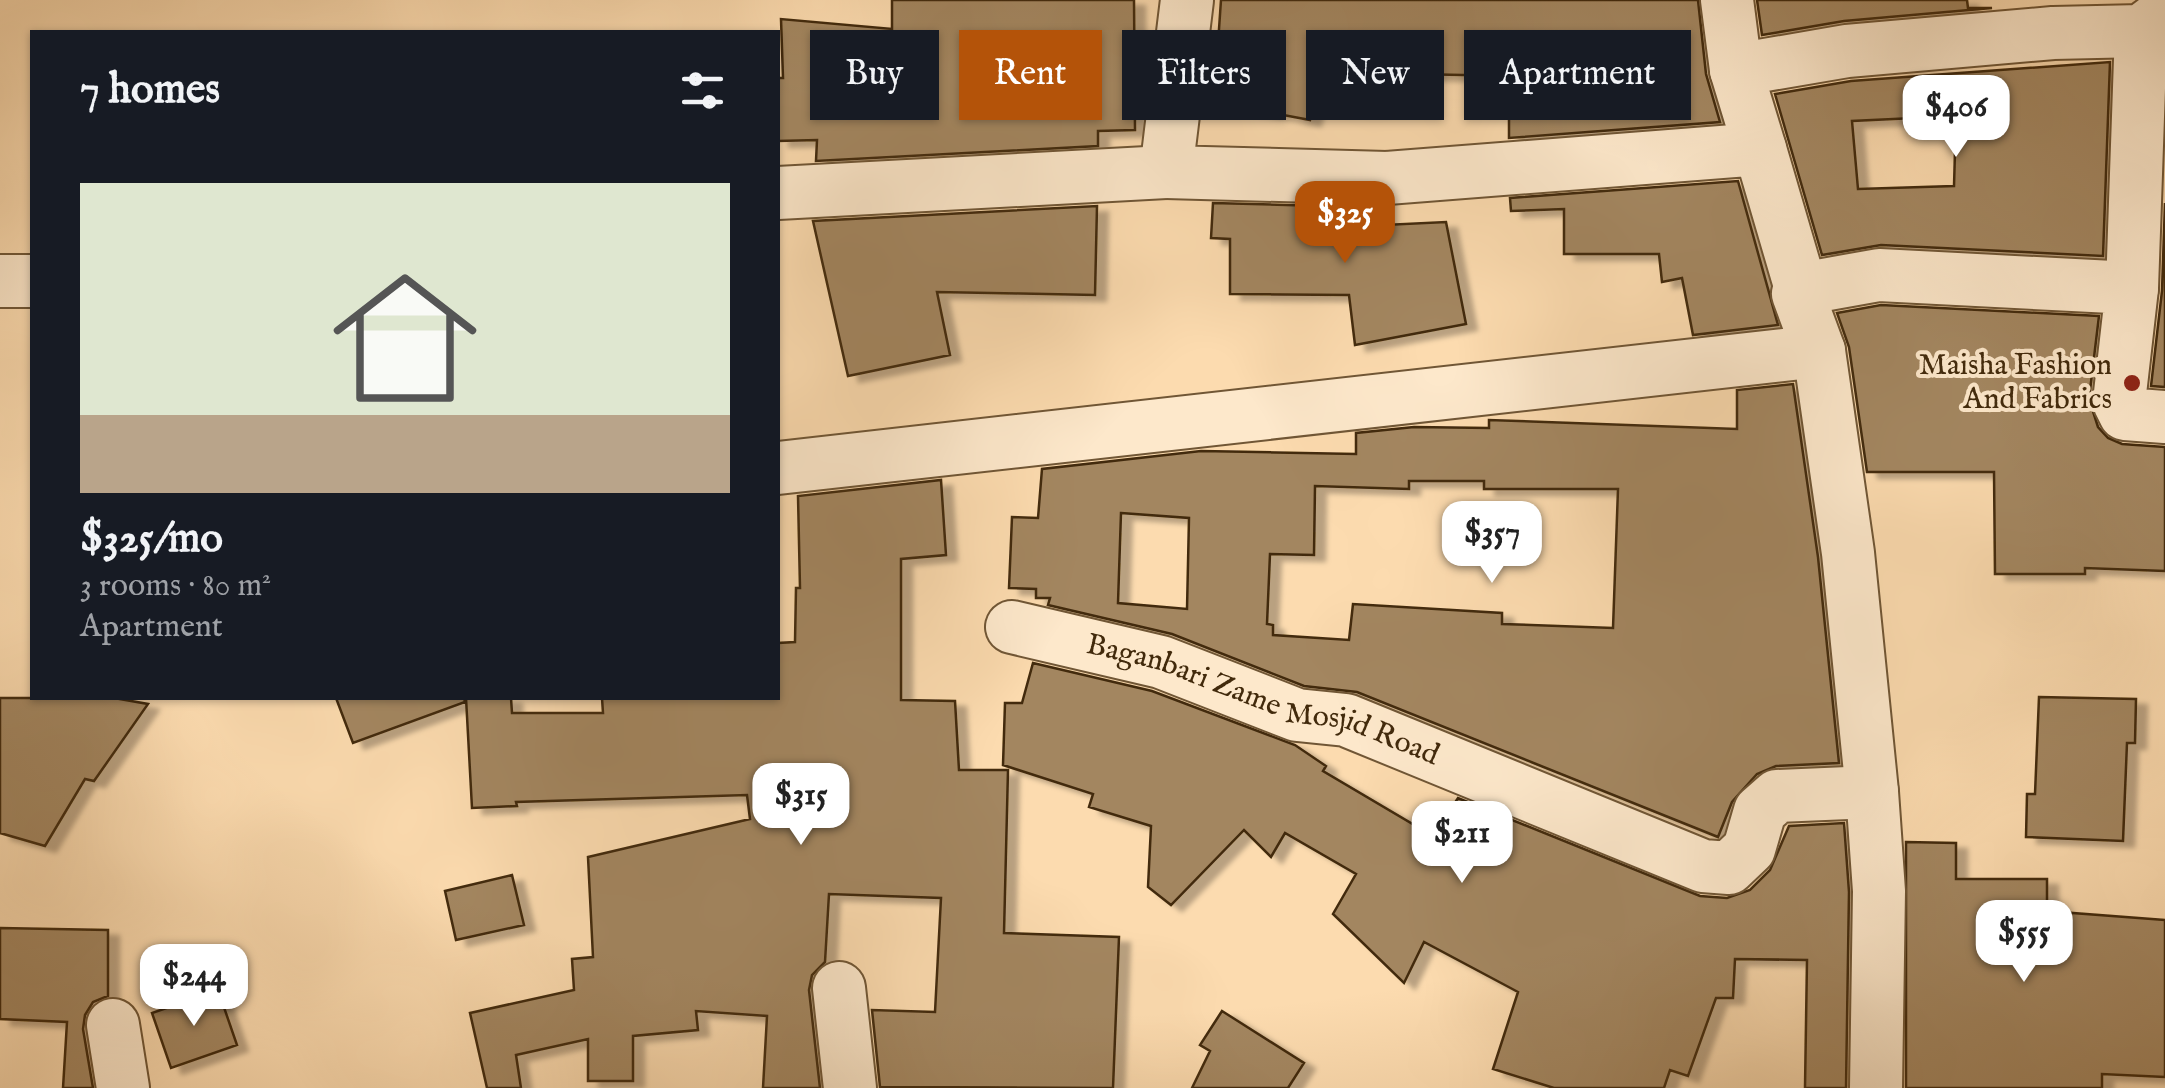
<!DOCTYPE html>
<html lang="en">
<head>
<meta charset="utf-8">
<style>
  :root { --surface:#171b24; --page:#20242c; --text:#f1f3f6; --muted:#9ea1a6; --accent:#b45309 }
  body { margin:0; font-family:"IM FELL English",serif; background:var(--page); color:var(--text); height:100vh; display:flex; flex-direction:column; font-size:38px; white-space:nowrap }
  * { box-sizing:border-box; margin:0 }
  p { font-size:32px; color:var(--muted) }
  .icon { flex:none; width:55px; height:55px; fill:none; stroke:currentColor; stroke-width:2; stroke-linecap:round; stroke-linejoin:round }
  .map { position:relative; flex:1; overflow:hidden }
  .panel { position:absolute; left:30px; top:30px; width:750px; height:670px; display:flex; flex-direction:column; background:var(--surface); border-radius:0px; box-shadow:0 2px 8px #0004 }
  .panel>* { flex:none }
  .hud { position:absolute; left:810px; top:30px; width:950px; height:90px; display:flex; gap:20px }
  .price { position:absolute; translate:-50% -85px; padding:0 22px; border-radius:20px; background:#fff; color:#222; font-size:32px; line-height:65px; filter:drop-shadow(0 2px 5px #0008) }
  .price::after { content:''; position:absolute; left:50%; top:60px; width:30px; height:22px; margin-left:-15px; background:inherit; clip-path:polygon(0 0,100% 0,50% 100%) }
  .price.selected { background:var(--accent); color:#fff }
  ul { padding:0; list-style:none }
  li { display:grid; align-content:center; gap:20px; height:530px; padding:0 50px }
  li span { display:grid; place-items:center; height:310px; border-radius:0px; color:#555 }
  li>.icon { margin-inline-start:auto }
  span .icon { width:180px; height:180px; fill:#fffc; stroke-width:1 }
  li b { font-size:42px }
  h2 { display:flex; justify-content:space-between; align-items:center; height:120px; padding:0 50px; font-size:42px }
  .chip { padding:0 35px; border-radius:0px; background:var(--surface); box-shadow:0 2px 8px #0004; font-size:35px; line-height:90px }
  .chip.selected { background:var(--accent); color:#fff }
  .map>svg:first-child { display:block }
  .building { fill:#a38661; stroke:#422a0c; stroke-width:2.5; fill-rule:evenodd; filter:url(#shadow) }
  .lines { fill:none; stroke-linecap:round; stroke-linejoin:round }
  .street-casing { stroke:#705635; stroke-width:56 }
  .street { stroke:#fde8cb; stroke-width:52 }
  .poi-dot { fill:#8f2418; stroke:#fde8cb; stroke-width:4 }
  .labels { text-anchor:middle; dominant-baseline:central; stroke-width:8; stroke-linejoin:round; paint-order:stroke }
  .poi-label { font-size:30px; fill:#422a0c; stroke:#fde8cb; text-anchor:end }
  .street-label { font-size:30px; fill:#422a0c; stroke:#fde8cb }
</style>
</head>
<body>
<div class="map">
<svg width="2165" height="1088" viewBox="0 0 2165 1088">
  <defs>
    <filter id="shadow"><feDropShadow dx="11" dy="6" stdDeviation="2.5" flood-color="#0004"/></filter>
  </defs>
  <rect width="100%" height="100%" fill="#fcdbaf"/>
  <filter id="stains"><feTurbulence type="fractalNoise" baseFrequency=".002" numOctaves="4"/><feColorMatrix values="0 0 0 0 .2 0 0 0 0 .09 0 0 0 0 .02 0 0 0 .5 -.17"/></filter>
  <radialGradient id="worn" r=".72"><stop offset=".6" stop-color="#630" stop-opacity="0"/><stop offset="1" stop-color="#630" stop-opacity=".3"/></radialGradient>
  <path class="building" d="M892,0H1134L1135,130L1098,131V146L816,161L817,140L778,141V78H783L781,19L892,29Z
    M1221,0H1698L1706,74L1720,122L1509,138V76L1320,72L1310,120L1214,102Z
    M1757,0H1967L1968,8H1992L1844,21L1762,35Z
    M2110,62L2103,256L1881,245L1822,255L1775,94L1851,81ZM1956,116L1954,186L1858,189L1852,121Z
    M1738,181L1778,325L1693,335L1682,278L1662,282L1659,254H1564V209L1511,211L1510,198Z
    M1213,203L1323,206L1322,228L1446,222L1466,324L1355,345L1349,295L1230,294V239L1211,238Z
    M2165,203V387L2151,386L2162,291Z
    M1097,206L1095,295L937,292L950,355L848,376L813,221Z
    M1881,305L2099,316L2089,399L2098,427L2108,438L2122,444L2165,447V571L2085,568V574H1995L1994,472H1867L1849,347L1837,313Z
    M1793,384L1818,557L1839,763L1776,766L1757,774L1732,802L1718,837L1357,692L1304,686L1172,634L1048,605L1050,598H1036V589L1009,588L1012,517L1038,518L1042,469L1201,451L1356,454V433L1414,427L1489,428V420L1737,429V390ZM1409,481H1484V489H1618L1613,628L1502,624V613L1353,604L1349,640L1273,635V625L1267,624L1270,554L1314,555L1315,486L1409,489ZM1121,513L1189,518L1187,609L1118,603Z
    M941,480L946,555L901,559V700L955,701L959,770H1008L1004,933L1119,937L1113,1088L880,1087L872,1010L935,1012L941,898L829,894L825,962L812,975L809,990L820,1088H763L767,1016L696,1011L698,1030L633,1036V1081H588V1039L516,1055L521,1088H487L470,1013L574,990L572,959L593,957L588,857L750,819L747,795L516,802L517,806L472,808L466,698H511L512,713H603L602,698H778V643L795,642L796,588H800L798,496Z
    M1033,663L1152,691L1295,745L1326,766L1323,771L1433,836L1458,798L1700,896L1727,898L1750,890L1770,870L1789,826L1844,823L1849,892L1846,1088H1805L1807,960L1735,959L1733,998H1716L1688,1076L1670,1070L1664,1088H1554L1493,1069L1518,992L1424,942L1404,983L1333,914L1356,874L1285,833L1271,857L1244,830L1171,905L1148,887L1151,826L1089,807L1093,794L1003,765L1005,703H1022Z
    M2039,697L2136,699L2135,743H2127L2123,841L2026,837L2027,794H2035Z
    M0,698H114L148,704L94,781L85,779L45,846L0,833Z
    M336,698H464L465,702L353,743Z
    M1906,842L1956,843V879H2047V911L2165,920V1077L2102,1074V1088H1906Z
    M512,875L524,925L456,940L445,891Z
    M0,928L108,930V996L93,1002L85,1015L83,1029L93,1088H63L67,1022L0,1019Z
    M218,990L237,1045L171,1068L152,1013Z
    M1222,1011L1304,1063L1288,1088H1192L1210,1051L1200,1045Z"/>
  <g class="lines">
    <defs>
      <g id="street">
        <path d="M1187,0L1166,172L1387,178L1760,149L1801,289L1798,294L1819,351L1848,553L1872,792L1879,891L1876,1088"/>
        <path d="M1727,0L1736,70"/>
        <path d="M1760,149L1736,70L1847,51L2053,33L2141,31L2165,13"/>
        <path d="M778,193L1166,172"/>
        <path d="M0,281H32"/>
        <path d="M2132,288L2141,31"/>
        <path d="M1801,289L1879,275L2132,288L2119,402L2125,414L2165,417"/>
        <path d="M778,468L1819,351"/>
        <path id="s1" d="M1012,627L1161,662L1297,715L1346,720L1703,866L1729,868L1749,849L1760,811L1777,796L1872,792"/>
        <path d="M839,988L850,1088"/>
        <path d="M113,1025L123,1088"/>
      </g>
    </defs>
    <use href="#street" class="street-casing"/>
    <use href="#street" class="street"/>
  </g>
  <circle class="poi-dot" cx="2132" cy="383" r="10"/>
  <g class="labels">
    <g class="poi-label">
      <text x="2112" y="366">Maisha Fashion<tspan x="2112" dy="34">And Fabrics</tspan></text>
    </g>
    <g class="street-label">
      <text stroke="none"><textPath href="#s1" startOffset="262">Baganbari Zame Mosjid Road</textPath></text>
    </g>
  </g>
  <rect width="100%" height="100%" filter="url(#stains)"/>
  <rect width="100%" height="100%" fill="url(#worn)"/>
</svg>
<b class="price" style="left:1956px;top:160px">$406</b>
<b class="price selected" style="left:1345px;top:266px">$325</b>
<b class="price" style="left:1492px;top:586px">$357</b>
<b class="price" style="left:801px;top:848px">$315</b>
<b class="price" style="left:1462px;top:886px">$211</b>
<b class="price" style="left:2024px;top:985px">$555</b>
<b class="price" style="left:194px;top:1029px">$244</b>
<div class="hud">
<a class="chip">Buy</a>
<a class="chip selected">Rent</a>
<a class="chip">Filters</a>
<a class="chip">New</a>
<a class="chip">Apartment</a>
</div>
<section class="panel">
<h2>7 homes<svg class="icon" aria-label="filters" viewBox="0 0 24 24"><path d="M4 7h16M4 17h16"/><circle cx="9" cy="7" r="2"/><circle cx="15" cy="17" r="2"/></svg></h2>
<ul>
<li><span style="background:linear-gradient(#dfe7d0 75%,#b9a48a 0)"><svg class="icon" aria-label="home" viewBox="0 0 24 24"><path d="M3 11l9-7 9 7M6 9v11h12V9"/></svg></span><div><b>$325/mo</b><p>3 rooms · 80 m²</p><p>Apartment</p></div></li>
</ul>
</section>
</div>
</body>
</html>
